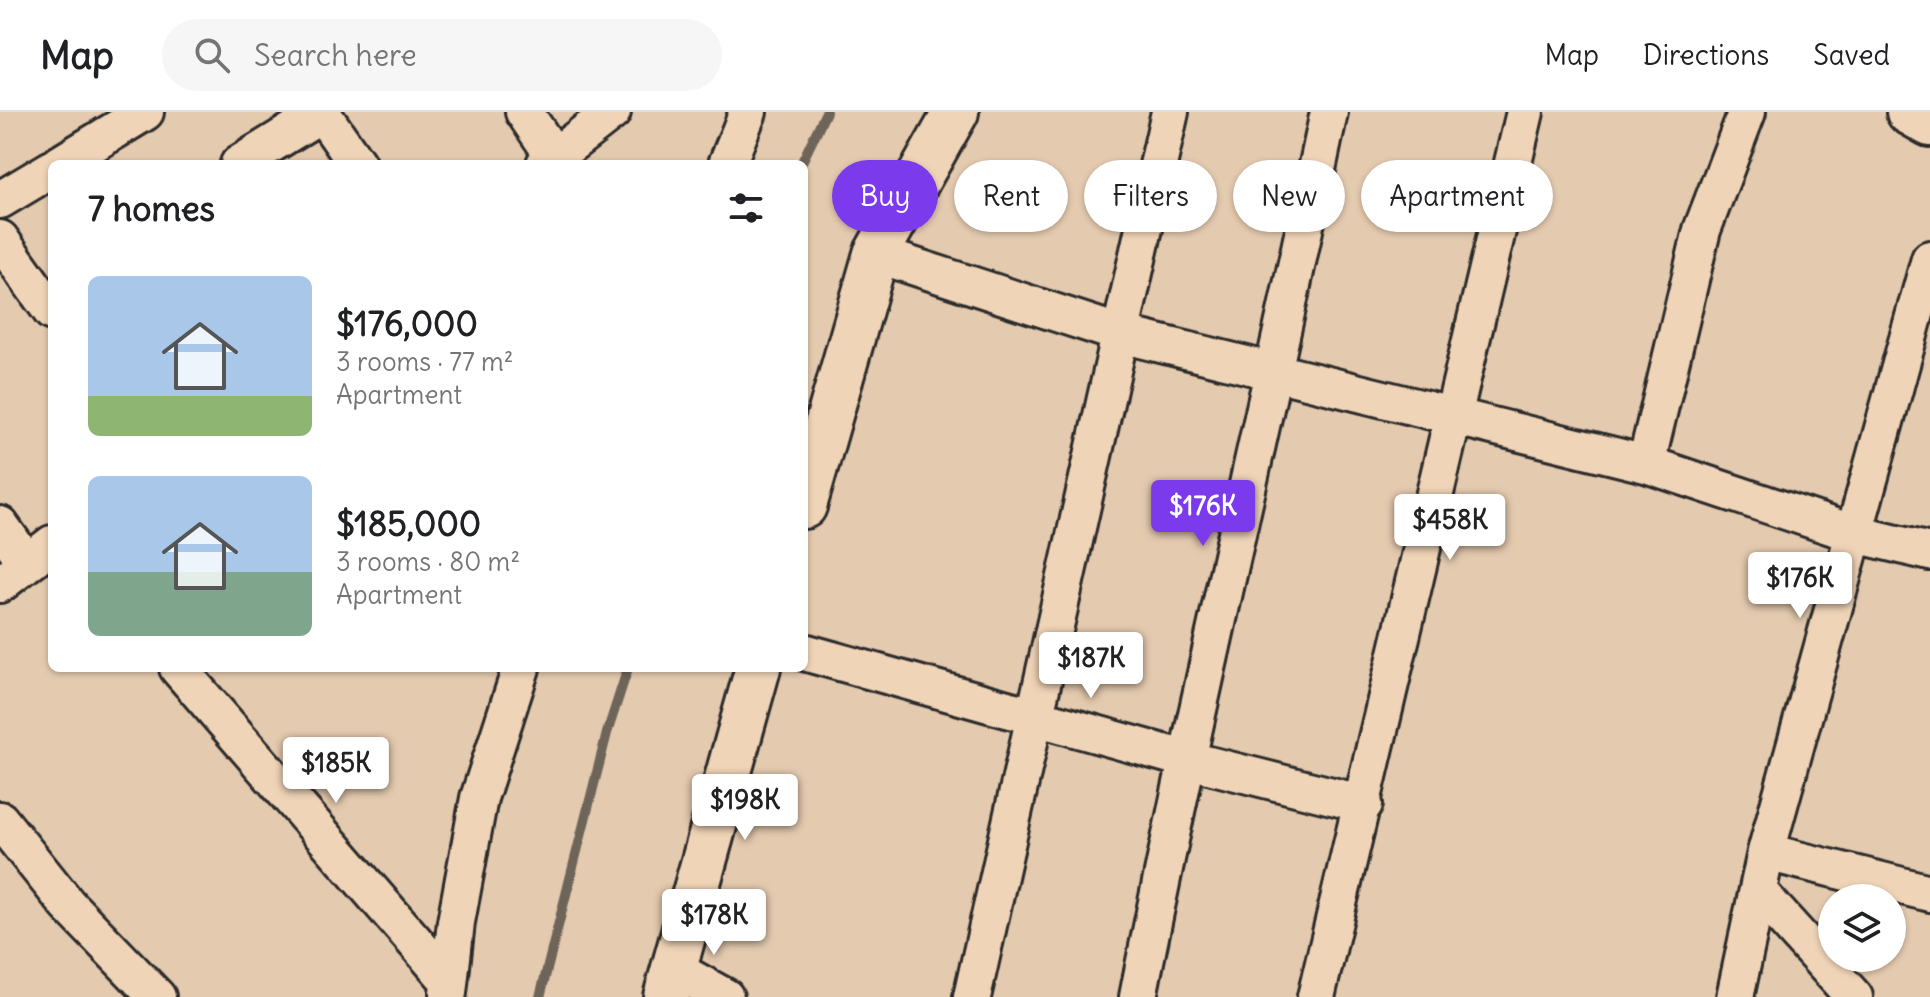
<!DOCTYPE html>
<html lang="en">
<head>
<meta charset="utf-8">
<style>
  :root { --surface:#fff; --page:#f6f6f6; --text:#202124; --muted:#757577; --line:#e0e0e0; --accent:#7c3aed }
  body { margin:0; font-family:Delius,sans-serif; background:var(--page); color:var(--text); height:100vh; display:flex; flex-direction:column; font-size:30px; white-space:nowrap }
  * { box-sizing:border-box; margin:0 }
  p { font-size:26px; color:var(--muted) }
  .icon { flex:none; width:44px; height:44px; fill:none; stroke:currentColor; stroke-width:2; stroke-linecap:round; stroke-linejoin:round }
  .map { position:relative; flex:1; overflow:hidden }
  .panel { position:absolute; left:48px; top:48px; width:760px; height:512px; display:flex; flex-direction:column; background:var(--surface); border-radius:12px; box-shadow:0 2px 6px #0004 }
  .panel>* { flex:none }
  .top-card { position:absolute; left:832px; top:48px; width:760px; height:72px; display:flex; gap:16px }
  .fabs { position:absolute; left:1818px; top:772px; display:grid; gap:16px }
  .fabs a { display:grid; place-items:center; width:88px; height:88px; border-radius:50%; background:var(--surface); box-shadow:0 2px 6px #0004; font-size:40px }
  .price { position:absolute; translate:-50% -68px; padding:0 18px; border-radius:8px; background:#fff; color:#222; font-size:26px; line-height:52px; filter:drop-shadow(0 2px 4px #0008) }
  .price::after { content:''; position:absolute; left:50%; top:48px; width:24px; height:18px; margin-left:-12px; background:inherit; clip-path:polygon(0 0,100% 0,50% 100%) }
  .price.active { background:var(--accent); color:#fff }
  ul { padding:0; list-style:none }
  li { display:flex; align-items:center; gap:24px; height:200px; padding:0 40px }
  li span { display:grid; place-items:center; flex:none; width:224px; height:160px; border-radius:12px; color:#555 }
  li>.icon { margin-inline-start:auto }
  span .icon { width:96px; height:96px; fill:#fffc; stroke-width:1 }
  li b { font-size:34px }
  h2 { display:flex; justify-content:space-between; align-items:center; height:96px; padding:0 40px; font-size:34px }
  .chip { padding:0 28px; border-radius:36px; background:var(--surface); box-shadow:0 2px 6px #0004; font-size:28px; line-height:72px }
  .chip.active { background:var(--accent); color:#fff }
  header { display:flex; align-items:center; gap:48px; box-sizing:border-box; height:112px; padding:0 40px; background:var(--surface); border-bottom:2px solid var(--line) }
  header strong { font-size:38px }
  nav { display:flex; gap:44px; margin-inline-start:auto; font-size:28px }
  .search { width:560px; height:72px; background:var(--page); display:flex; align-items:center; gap:20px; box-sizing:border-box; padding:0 28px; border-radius:44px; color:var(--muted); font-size:30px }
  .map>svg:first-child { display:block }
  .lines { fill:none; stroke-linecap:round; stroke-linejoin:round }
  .stream { stroke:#6e655a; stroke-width:10 }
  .minor-casing { stroke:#2b2b2b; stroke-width:42 }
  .tertiary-casing { stroke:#2b2b2b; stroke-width:50 }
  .minor { stroke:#f0d4b7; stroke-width:36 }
  .tertiary { stroke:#f0d4b7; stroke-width:44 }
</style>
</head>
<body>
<header>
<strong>Map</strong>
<div class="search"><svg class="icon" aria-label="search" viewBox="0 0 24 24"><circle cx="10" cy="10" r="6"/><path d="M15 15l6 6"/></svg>Search here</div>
<nav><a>Map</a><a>Directions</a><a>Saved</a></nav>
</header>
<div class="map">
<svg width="1930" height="885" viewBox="0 0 1930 885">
  <rect width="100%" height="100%" fill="#e4caaf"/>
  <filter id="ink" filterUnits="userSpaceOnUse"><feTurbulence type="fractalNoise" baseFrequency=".0125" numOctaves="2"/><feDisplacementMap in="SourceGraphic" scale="16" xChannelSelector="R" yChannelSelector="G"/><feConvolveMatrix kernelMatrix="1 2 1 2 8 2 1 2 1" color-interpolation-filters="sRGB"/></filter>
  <g filter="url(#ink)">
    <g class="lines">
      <path class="stream" d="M801,52L826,0
        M540,885L607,621L628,556"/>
      <defs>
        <path id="minor" d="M321,0L357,52
          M524,0L554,44
          M60,52L145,0
          M239,52L322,1
          M545,52L612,0
          M727,52L748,0
          M0,88L52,57
          M0,127L52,200
          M876,142L1121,222L1646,352L1855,422L1930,440
          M1646,352L1702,118L1747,0
          M0,413L27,451
          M0,472L52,432
          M804,540L1185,647L1364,692
          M178,556L449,869
          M0,708L68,793L157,885
          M1766,740L1930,781
          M1758,779L1854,885
          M674,857L725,885
          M448,881L456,810L479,686L521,556
          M972,885L1170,0
          M1138,885C1196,589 1268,296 1329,0
          M1316,885L1525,0
          M1735,885L1766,740L1930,147"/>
        <path id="tertiary" d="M1909,0L1930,12
          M804,394L876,142L956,0
          M666,885L758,556"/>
      </defs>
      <use href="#minor" class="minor-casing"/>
      <use href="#tertiary" class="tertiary-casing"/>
      <use href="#minor" class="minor"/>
      <use href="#tertiary" class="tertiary"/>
    </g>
  </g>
</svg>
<div class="fabs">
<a><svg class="icon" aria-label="layers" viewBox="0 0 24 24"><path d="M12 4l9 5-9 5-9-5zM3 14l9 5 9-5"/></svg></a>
</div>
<b class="price active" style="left:1203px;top:436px">$176K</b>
<b class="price" style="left:1450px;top:450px">$458K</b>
<b class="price" style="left:1800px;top:508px">$176K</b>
<b class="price" style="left:1091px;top:588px">$187K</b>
<b class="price" style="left:336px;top:693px">$185K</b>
<b class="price" style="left:745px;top:730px">$198K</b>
<b class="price" style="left:714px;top:845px">$178K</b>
<div class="top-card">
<a class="chip active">Buy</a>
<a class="chip">Rent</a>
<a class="chip">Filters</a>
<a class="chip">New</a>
<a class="chip">Apartment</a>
</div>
<section class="panel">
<h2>7 homes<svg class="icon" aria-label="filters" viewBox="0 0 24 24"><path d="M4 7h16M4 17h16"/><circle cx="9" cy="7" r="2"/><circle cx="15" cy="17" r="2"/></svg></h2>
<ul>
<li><span style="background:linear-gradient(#a9c7e8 75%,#8fb573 0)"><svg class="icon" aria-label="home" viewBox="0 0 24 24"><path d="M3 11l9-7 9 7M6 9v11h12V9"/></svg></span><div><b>$176,000</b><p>3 rooms · 77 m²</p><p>Apartment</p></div></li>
<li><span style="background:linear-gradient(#a9c7e8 60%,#7fa58c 0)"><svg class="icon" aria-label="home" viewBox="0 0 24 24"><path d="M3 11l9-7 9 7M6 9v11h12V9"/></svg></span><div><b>$185,000</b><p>3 rooms · 80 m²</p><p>Apartment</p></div></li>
</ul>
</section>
</div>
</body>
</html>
